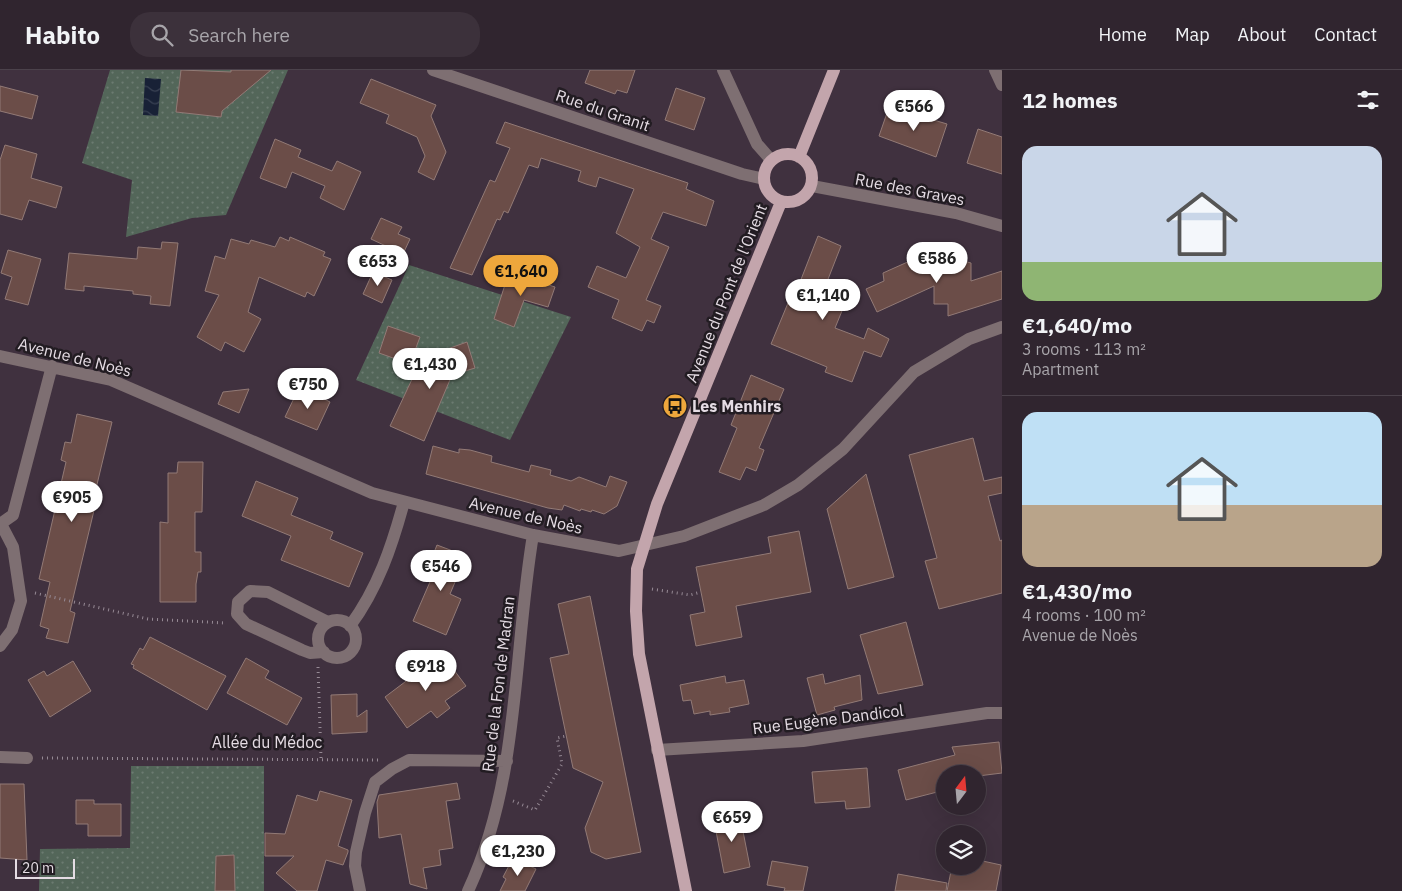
<!DOCTYPE html>
<html lang="en">
<head>
<meta charset="utf-8">
<style>
  :root { --surface:#30252f; --page:#3c313b; --text:#f1f3f6; --muted:#a8a5aa; --line:#4b424b; --accent:#eea73c }
  body { margin:0; font-family:"IBM Plex Sans",sans-serif; background:var(--page); color:var(--text); height:100vh; display:flex; flex-direction:column; font-size:19px; white-space:nowrap }
  * { box-sizing:border-box; margin:0 }
  p { font-size:16px; color:var(--muted) }
  .icon { flex:none; width:28px; height:28px; fill:none; stroke:currentColor; stroke-width:2; stroke-linecap:round; stroke-linejoin:round }
  .map { position:relative; flex:1; overflow:hidden }
  .side { display:flex; flex-direction:column; background:var(--surface); width:400px }
  .side>* { flex:none }
  .needle { width:32px; rotate:16deg }
  .fabs { position:absolute; left:936px; top:695px; display:grid; gap:10px }
  .fabs a { display:grid; place-items:center; width:50px; height:50px; border-radius:50%; background:var(--surface); box-shadow:0 5px 20px #0002,0 0 0 1px var(--line); font-size:25px }
  .scale { position:absolute; left:15px; bottom:12px; width:60px; box-sizing:border-box; padding-left:5px; border:2px solid #e5dce4; border-top:0; font-size:14px; line-height:18px; white-space:nowrap; color:#e5dce4; -webkit-text-stroke:4px #221c22; paint-order:stroke }
  .price { position:absolute; translate:-50% -42px; padding:0 11px; border-radius:18px; background:#fff; color:#222; font-size:16px; line-height:32px; filter:drop-shadow(0 1px 2px #0008) }
  .price::after { content:''; position:absolute; left:50%; top:30px; width:15px; height:11px; margin-left:-8px; background:inherit; clip-path:polygon(0 0,100% 0,50% 100%) }
  .price.on { background:var(--accent); color:#111 }
  ul { padding:0; list-style:none }
  li { display:grid; align-content:center; gap:10px; height:265px; padding:0 20px }
  li+li { border-top:1px solid var(--line) }
  li span { display:grid; place-items:center; height:155px; border-radius:15px; color:#555 }
  li>.icon { margin-inline-start:auto }
  span .icon { width:90px; height:90px; fill:#fffc; stroke-width:1 }
  li b { font-size:21px }
  h2 { display:flex; justify-content:space-between; align-items:center; height:60px; padding:0 20px; font-size:21px }
  header { display:flex; align-items:center; gap:30px; box-sizing:border-box; height:70px; padding:0 25px; background:var(--surface); border-bottom:1px solid var(--line) }
  header strong { font-size:24px }
  nav { display:flex; gap:28px; margin-inline-start:auto; font-size:18px }
  .search { width:350px; height:45px; background:var(--page); display:flex; align-items:center; gap:12px; box-sizing:border-box; padding:0 18px; border-radius:20px; color:var(--muted); font-size:19px }
  main { display:flex; flex:1; min-height:0 }
  .map>svg:first-child { display:block }
  .grass { fill:url(#grass-dots) }
  .water { fill:url(#water-waves) }
  .building { fill:#6b4d48; stroke:#927a76 }
  .lines { fill:none; stroke-linecap:round; stroke-linejoin:round }
  .path { stroke:#968a95; stroke-width:3; stroke-dasharray:1 4; stroke-linecap:butt }
  .minor { stroke:#7e6f72; stroke-width:12 }
  .major { stroke:#c3a5ac; stroke-width:12 }
  .labels { text-anchor:middle; dominant-baseline:central; stroke-width:5; stroke-linejoin:round; paint-order:stroke }
  .street-label { font-size:16px; fill:#e5dce4; stroke:#221c22 }
  .poi-label { font-size:16px; font-weight:bold; fill:#e5dce4; stroke:#221c22; text-anchor:start }
</style>
</head>
<body>
<header>
<strong>Habito</strong>
<div class="search"><svg class="icon" aria-label="search" viewBox="0 0 24 24"><circle cx="10" cy="10" r="6"/><path d="M15 15l6 6"/></svg>Search here</div>
<nav><a>Home</a><a>Map</a><a>About</a><a>Contact</a></nav>
</header>
<main>
<div class="map">
<svg width="1002" height="821" viewBox="0 0 1002 821">
  <defs>
    <pattern id="grass-dots" width="8" height="8" patternUnits="userSpaceOnUse" patternTransform="scale(1.25)"><rect width="8" height="8" fill="#536659"/><path d="M2 2h.1M6 6h.1" fill="none" stroke="#6c7b71" stroke-width="1.8" stroke-linecap="round"/></pattern>
    <pattern id="water-waves" width="16" height="10" patternUnits="userSpaceOnUse" patternTransform="scale(1.25)"><rect width="16" height="10" fill="#182136"/><path d="M0 5q4-4 8 0t8 0" fill="none" stroke="#394153"/></pattern>
  </defs>
  <rect width="100%" height="100%" fill="#40313f"/>
  <path class="grass" d="M110,0H288L226,145L192,148L126,167L132,110L82,93Z
    M409,195L571,247L510,370L356,310Z
    M131,696H264V821H39L40,779L130,778Z"/>
  <path class="water" d="M145,8L161,9L158,46L143,45Z"/>
  <path class="building" d="M181,0L231,2V0H271L222,41L221,47L176,42Z
    M590,0H635L627,23L617,20L615,24L585,13Z
    M371,9L436,35L431,46L446,82L434,110L418,102L425,86L417,67L386,53L389,45L360,33Z
    M0,16L38,26L32,49L0,41Z
    M676,18L705,28L694,60L665,50Z
    M888,40L906,45L907,42L947,54L936,87L879,66Z
    M505,52L688,113L686,119L714,131L706,156L663,142L651,169L669,177L646,230L661,236L654,253L647,250L642,261L612,248L619,230L588,217L597,196L626,208L640,177L616,163L634,119L599,107L596,117L586,114L578,111L581,101L541,88L538,98L529,95L508,143L504,141L500,150L497,149L472,205L450,198L490,110L495,112L510,78L496,73Z
    M978,59L1002,67V104L967,93Z
    M275,69L301,80L298,87L332,101L337,91L361,102L344,140L320,128L325,116L292,102L286,118L260,108Z
    M5,75L37,84L31,108L62,117L56,138L29,130L22,150L0,144V90Z
    M381,148L402,157L398,164L410,169L403,184L371,169Z
    M818,166L841,176L823,222L846,231L835,258L864,269L868,258L889,269L881,287L864,281L852,312L825,302L827,297L771,274L788,233L791,235Z
    M280,167L289,171L290,167L325,182L323,186L331,189L314,226L307,222L305,227L259,207L248,242L261,249L244,282L225,272L221,281L197,267L219,225L205,221L215,186L225,189L231,169L249,174L251,170L275,177Z
    M162,172L178,173L170,236L150,234L151,226L133,224V221L84,216V221L65,219L69,183L137,189L138,177L161,179Z
    M8,180L41,189L28,235L5,229L12,207L1,203Z
    M930,182L971,193V211L1002,201V229L948,246V234H934V216L877,242L866,219L884,211L883,203Z
    M373,202L392,210L382,233L363,224Z
    M509,202L555,217L548,237L524,230L514,257L494,249Z
    M388,256L420,267L410,294L379,283Z
    M467,272L475,298L452,305L424,371L390,356L422,288Z
    M751,305L784,319L759,378L764,380L756,401L746,397L740,410L719,402L737,358L731,355Z
    M249,319L239,343L218,334L223,322Z
    M311,322L330,332L317,360L285,347L296,324L308,330Z
    M77,344L112,352L93,431L96,432L70,541L75,543L68,573L46,568L49,559L40,556L50,512L39,509L66,392L61,390L65,372L71,373Z
    M973,368L984,411L1002,407V423L988,426L1000,471L1002,470V523L939,539L925,491L937,488L909,385Z
    M433,376L459,383V379L470,380L492,386L491,392L529,402L531,395L551,400L550,405L571,411L579,407L606,417L610,406L627,412L617,436L604,444L592,440L591,442L581,439L580,441L564,435L562,440L548,438L426,404Z
    M178,392H203L202,442H195V482H201V502H198L196,514V532H160V452L168,453V403H177Z
    M866,404L894,507L848,519L827,439Z
    M256,411L298,428L291,445L333,462L330,469L363,483L349,517L281,490L291,466L242,446Z
    M799,461L811,522L736,536L742,567L696,576L690,545L705,542L696,497L771,483L768,467Z
    M437,475L466,486L450,524L461,529L446,565L413,551L436,498L429,495Z
    M590,526L641,782L606,789L591,782L585,758L603,712L573,698L550,588L569,584L558,534Z
    M906,552L923,615L878,624L860,565Z
    M150,567L226,606L207,640L133,598L134,595L131,594L140,578L143,580Z
    M442,584L466,616L445,631L450,638L437,648L431,641L407,658L385,627Z
    M246,588L269,601L265,608L302,628L287,655L227,623Z
    M73,591L91,621L50,647L28,610L44,601L47,606Z
    M823,604L825,614L860,605L862,630L834,637L835,640L817,645L807,608Z
    M725,606L726,613L744,610L749,634L729,638L730,642L710,645V641L694,644L691,630L683,631L680,615Z
    M357,624V647L367,640V662L332,664L331,625Z
    M999,672L1002,703L978,706V704H945V720L906,730L898,700L955,685L952,677Z
    M867,698L870,737L846,739L845,731L815,733L812,702Z
    M457,713L460,729L446,731L453,778L439,780L441,795L423,798L427,819L410,814L401,764L379,768L377,732L379,725Z
    M0,714H24L27,790L0,788Z
    M320,721L352,730L338,776L348,780V782L343,795L326,790L317,821H297L276,803L294,786H265V763L285,764L297,725L317,731Z
    M76,730H94V734H121V766H88V754H76Z
    M739,741L750,797L724,803L715,756L719,755L717,746Z
    M234,785L235,821H215L216,786Z
    M513,788L536,799L525,821H500L506,809L503,807Z
    M978,790L1001,795L996,821H947L952,796H978Z
    M772,791L808,797L803,821H784L785,818L767,815Z
    M898,804L947,813L946,821H895Z"/>
  <g class="lines">
    <path class="path" d="M652,519L690,525L701,522
      M35,523L148,549L225,553
      M318,597L321,688
      M42,688L378,690
      M513,731L535,740L562,694L557,668L566,666"/>
    <path class="minor" d="M433,0L742,104L764,109
      M723,0L757,74L771,90
      M995,0L1002,15
      M812,116L956,143L1002,156
      M0,286L111,310L372,423L533,465L619,481L684,466L764,435L798,415L843,379L914,302L969,269L1002,257
      M0,454L13,445L52,296
      M318 569a19 19 0 1 1 38 0a19 19 0 1 1-38 0Z
      M350,556C378,518 392,476 404,432
      M0,576L12,560L21,531L13,477L1,454
      M324,582L310,583L302,580L246,554L237,544L238,532L250,521L268,522L328,552
      M657,680L803,671L987,643H1002
      M0,687L27,688
      M360,821L355,796L356,782L365,743L375,712L392,699L409,690L507,691
      M468,821C520,710 513,584 533,465"/>
    <path class="major" d="M764 108a24 24 0 1 1 48 0a24 24 0 1 1-48 0Z
      M799,87L834,0
      M686,821L639,584L636,541L637,499L657,434L781,132"/>
  </g>
  <defs>
    <symbol id="bus-disc" viewBox="-11 -11 22 22"><circle r="9.5" fill="#eea73c" stroke="#221c22"/><path d="M-5-6H5V4H4V6H2V4H-2V6H-4V4H-5ZM-3.5-4V0h7V-4ZM-3.5 1.2v1.5H-2V1.2ZM2 1.2v1.5H3.5V1.2Z" fill="#111"/></symbol>
  </defs>
  <g fill-rule="evenodd">
    <use href="#bus-disc" x="661" y="322" width="28" height="28"/>
  </g>
  <g class="labels">
    <g class="street-label">
      <text transform="translate(603 40) rotate(19)">Rue du Granit</text>
      <text transform="translate(910 119) rotate(11)">Rue des Graves</text>
      <text transform="translate(726 223) rotate(-68)">Avenue du Pont de l'Orient</text>
      <text transform="translate(75 287) rotate(14)">Avenue de Noès</text>
      <text transform="translate(526 445) rotate(13)">Avenue de Noès</text>
      <text transform="translate(498 614) rotate(-83)">Rue de la Fon de Madran</text>
      <text transform="translate(828 649) rotate(-7)">Rue Eugène Dandicol</text>
      <text x="267" y="672">Allée du Médoc</text>
    </g>
    <g class="poi-label">
      <text x="692" y="336">Les Menhirs</text>
    </g>
  </g>
</svg>
<div class="fabs">
<a><svg class="needle" viewBox="-14 -14 28 28"><path d="M0-13l5 13h-10z" fill="#e53935"/><path d="M0 13l5-13h-10z" fill="#a8a5aa"/></svg></a>
<a><svg class="icon" aria-label="layers" viewBox="0 0 24 24"><path d="M12 4l9 5-9 5-9-5zM3 14l9 5 9-5"/></svg></a>
</div>
<div class="scale">20 m</div>
<b class="price" style="left:914px;top:62px">€566</b>
<b class="price" style="left:937px;top:214px">€586</b>
<b class="price" style="left:378px;top:217px">€653</b>
<b class="price on" style="left:521px;top:227px">€1,640</b>
<b class="price" style="left:823px;top:251px">€1,140</b>
<b class="price" style="left:430px;top:320px">€1,430</b>
<b class="price" style="left:308px;top:340px">€750</b>
<b class="price" style="left:72px;top:453px">€905</b>
<b class="price" style="left:441px;top:522px">€546</b>
<b class="price" style="left:426px;top:622px">€918</b>
<b class="price" style="left:732px;top:773px">€659</b>
<b class="price" style="left:518px;top:807px">€1,230</b>
</div>
<section class="side">
<h2>12 homes<svg class="icon" aria-label="filters" viewBox="0 0 24 24"><path d="M4 7h16M4 17h16"/><circle cx="9" cy="7" r="2"/><circle cx="15" cy="17" r="2"/></svg></h2>
<ul>
<li><span style="background:linear-gradient(#c9d6e8 75%,#8fb573 0)"><svg class="icon" aria-label="home" viewBox="0 0 24 24"><path d="M3 11l9-7 9 7M6 9v11h12V9"/></svg></span><div><b>€1,640/mo</b><p>3 rooms · 113 m²</p><p>Apartment</p></div></li>
<li><span style="background:linear-gradient(#bfe0f5 60%,#b9a48a 0)"><svg class="icon" aria-label="home" viewBox="0 0 24 24"><path d="M3 11l9-7 9 7M6 9v11h12V9"/></svg></span><div><b>€1,430/mo</b><p>4 rooms · 100 m²</p><p>Avenue de Noès</p></div></li>
</ul>
</section>
</main>
</body>
</html>
